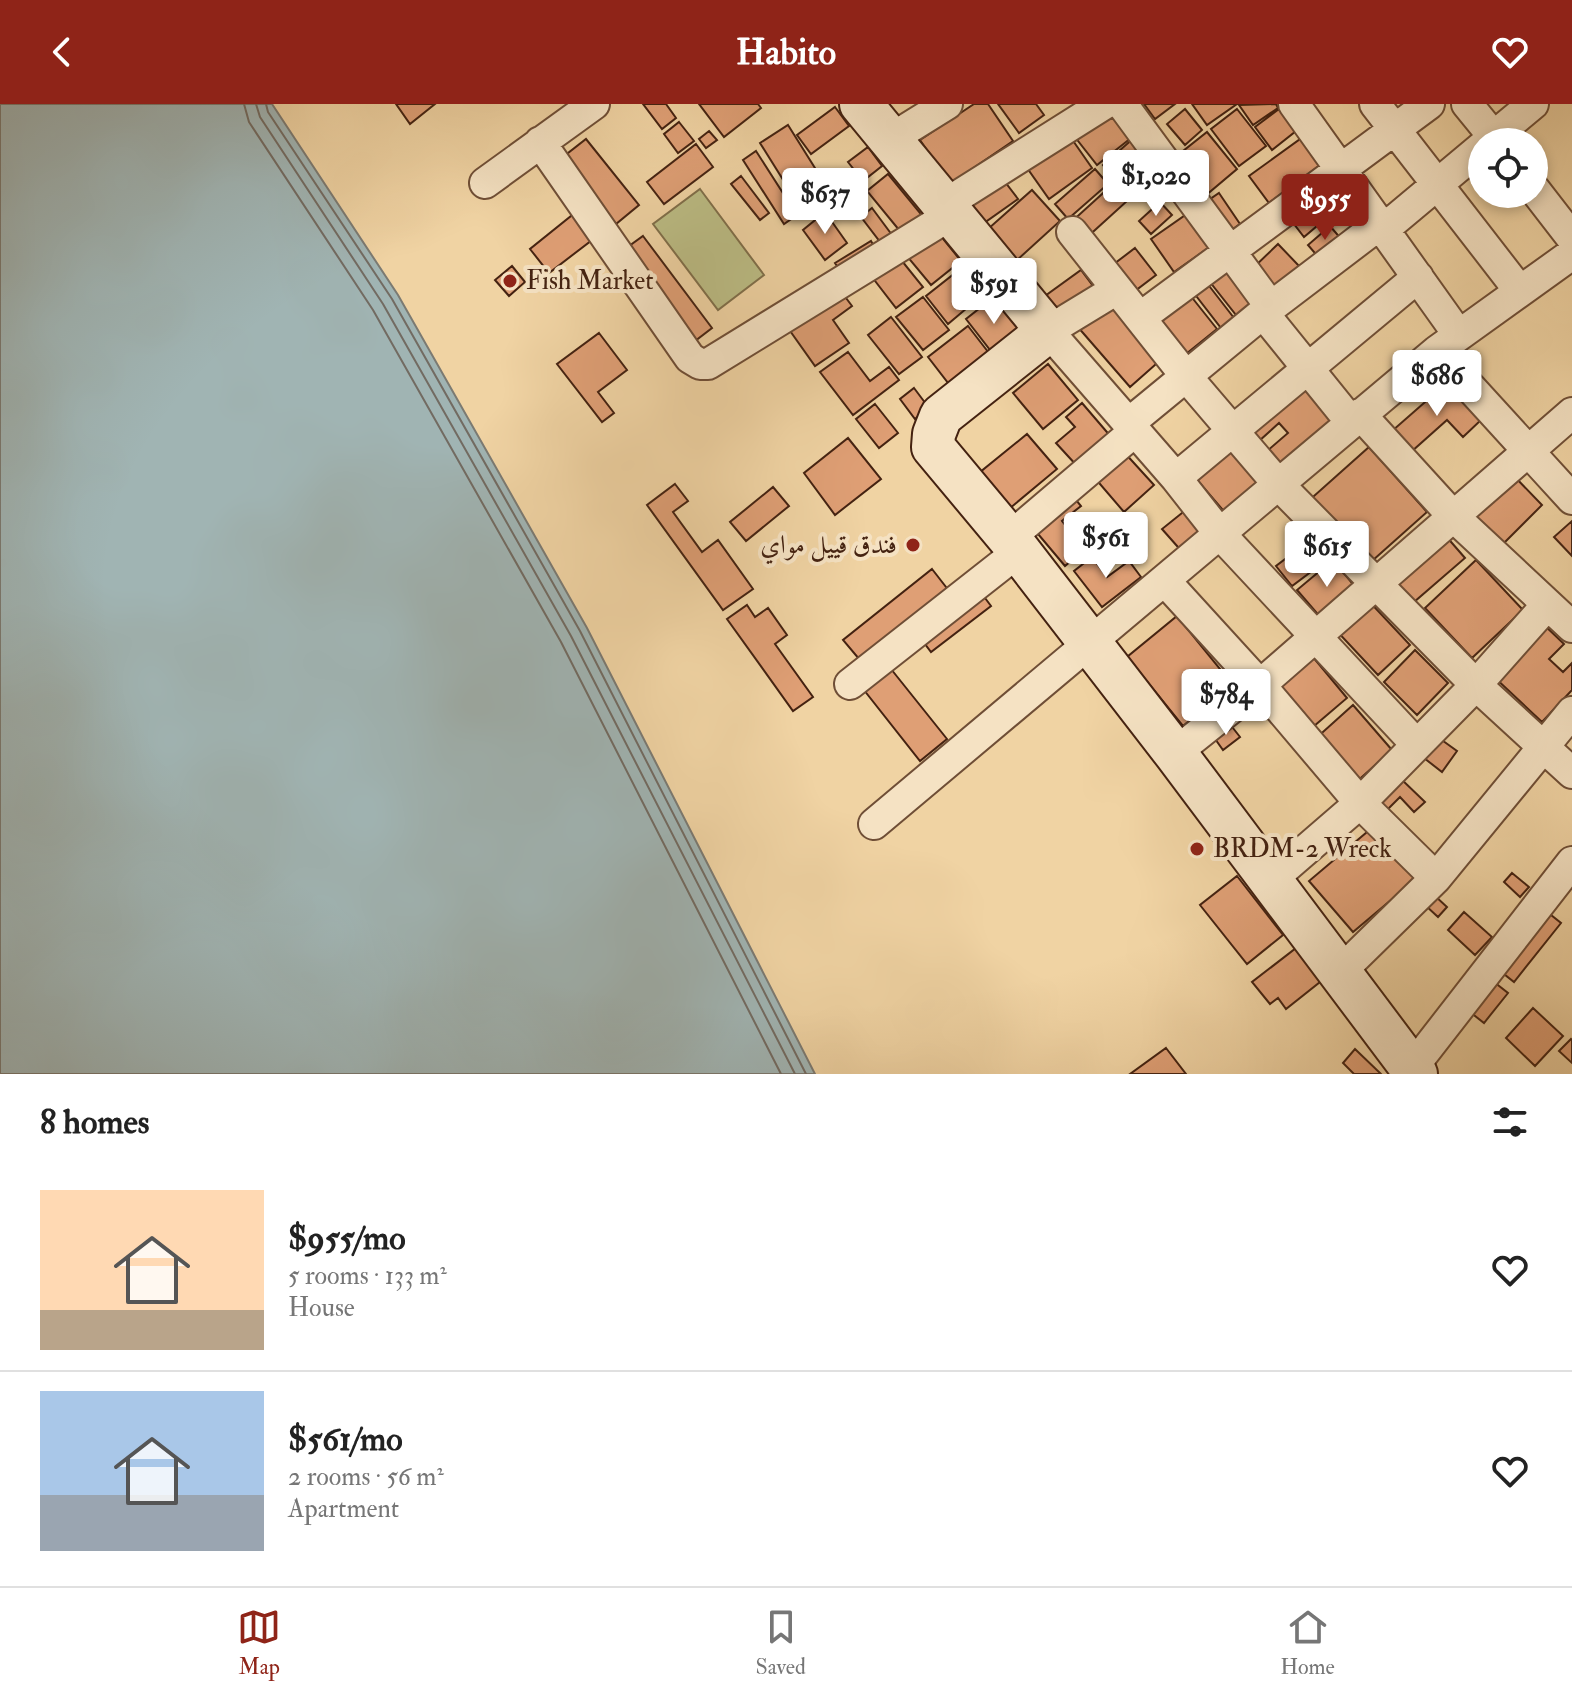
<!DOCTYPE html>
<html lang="en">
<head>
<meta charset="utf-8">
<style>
  :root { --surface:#fff; --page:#f6f6f6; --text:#222; --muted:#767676; --line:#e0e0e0; --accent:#8f2418 }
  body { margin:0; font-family:"IM FELL Double Pica",Amiri,serif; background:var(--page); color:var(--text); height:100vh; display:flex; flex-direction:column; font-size:30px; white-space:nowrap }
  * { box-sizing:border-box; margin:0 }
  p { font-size:26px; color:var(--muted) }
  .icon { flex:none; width:44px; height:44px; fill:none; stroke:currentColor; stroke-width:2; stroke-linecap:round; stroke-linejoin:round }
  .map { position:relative; height:970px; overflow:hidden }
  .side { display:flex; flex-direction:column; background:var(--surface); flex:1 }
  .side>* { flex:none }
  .controls { position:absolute; left:1468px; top:24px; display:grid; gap:16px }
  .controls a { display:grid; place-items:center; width:80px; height:80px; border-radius:50%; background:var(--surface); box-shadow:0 4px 12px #0003; font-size:40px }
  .price { position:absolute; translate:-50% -68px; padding:0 18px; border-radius:8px; background:#fff; color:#222; font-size:26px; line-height:52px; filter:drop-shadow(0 2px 4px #0008) }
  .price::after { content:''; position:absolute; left:50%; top:48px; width:24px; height:18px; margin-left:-12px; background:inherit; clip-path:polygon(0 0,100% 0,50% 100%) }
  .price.current { background:var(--accent); color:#fff }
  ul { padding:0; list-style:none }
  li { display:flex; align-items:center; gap:24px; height:200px; padding:0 40px }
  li+li { border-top:2px solid var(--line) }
  li span { display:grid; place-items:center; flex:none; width:224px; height:160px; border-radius:0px; color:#555 }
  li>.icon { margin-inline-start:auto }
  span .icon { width:96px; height:96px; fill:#fffc; stroke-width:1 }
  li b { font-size:34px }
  h2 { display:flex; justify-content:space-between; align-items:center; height:96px; padding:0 40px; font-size:34px }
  header { display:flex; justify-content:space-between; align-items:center; height:104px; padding:0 40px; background:var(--accent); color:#fff; font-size:36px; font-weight:700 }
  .tabs { display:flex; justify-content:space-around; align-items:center; height:112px; border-top:2px solid var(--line); background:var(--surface); font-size:22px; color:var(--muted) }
  .tabs a { display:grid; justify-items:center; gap:4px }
  .tabs .current { color:var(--accent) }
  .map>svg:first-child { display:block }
  .green { fill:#bbbc84; stroke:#806f4a; stroke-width:2 }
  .water { fill:#a0b4b3; stroke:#7b7a72; stroke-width:2 }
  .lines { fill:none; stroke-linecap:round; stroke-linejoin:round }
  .shore { stroke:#726b62; stroke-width:2 }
  .building { fill:#df9f75; stroke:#421; stroke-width:2 }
  .street-casing { stroke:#6f4e36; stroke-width:34 }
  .secondary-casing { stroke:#421; stroke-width:46 }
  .street { stroke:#f5e2c3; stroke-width:30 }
  .secondary { stroke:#f5e2c3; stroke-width:42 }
  .poi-dot { fill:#8f2418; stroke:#f5e2c3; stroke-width:3 }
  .labels { text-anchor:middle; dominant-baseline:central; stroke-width:8; stroke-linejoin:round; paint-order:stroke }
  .poi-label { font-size:26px; fill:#421; stroke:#f5e2c3; text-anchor:start }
</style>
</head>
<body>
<header><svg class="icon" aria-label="back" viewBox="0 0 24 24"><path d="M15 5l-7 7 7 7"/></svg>Habito<svg class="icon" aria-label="heart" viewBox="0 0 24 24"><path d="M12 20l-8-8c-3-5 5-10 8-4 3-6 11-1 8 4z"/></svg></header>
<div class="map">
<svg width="1572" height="970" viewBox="0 0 1572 970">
  <rect width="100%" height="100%" fill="#f0d3a3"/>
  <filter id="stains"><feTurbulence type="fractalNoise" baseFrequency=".0025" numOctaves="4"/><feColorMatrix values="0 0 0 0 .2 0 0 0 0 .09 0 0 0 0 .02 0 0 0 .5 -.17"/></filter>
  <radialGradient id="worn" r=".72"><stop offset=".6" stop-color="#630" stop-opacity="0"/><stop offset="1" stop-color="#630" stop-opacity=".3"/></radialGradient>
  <path class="green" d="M700,85L764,171L718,206L653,120Z"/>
  <path class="water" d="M0,0H272L398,191L587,524L815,970H0Z"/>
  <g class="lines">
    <path class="shore" d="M244,0L249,18L373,206L561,538L781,970
      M256,0L260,13L383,200L571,532L795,970
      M266,0L268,8L392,195L580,527L806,970"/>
  </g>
  <path class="building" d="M396,0H435L410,20Z
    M643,0H666L676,14L662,25Z
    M699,0H758L761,4L724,33Z
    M974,0H988L1013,37L950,80L920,36Z
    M998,0H1036L1044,11L1019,29Z
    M1106,0L1136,30L1097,61L1071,28Z
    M1144,0H1175L1155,15Z
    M1192,0H1237L1207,21Z
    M1276,0L1278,4L1253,21L1239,1Z
    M835,3L849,22L811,50L797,31Z
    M1185,5L1202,26L1185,41L1167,20Z
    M1237,5L1266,42L1239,62L1211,25Z
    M1279,5L1296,27L1272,46L1255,23Z
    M679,18L694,37L678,49L664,30Z
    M788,21L830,88L802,106L760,39Z
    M709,27L717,36L706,44L699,35Z
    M1207,28L1237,65L1199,97L1168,59Z
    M1069,31L1092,64L1049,95L1025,61Z
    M1135,33L1159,61L1127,89L1103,61Z
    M1303,33L1323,59L1269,99L1249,72Z
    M586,35L639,101L616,120L563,53Z
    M696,40L713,63L664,100L647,78Z
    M868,43L882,62L863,77L848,58Z
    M756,47L797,111L784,120L743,56Z
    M1095,65L1108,80L1068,115L1055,100Z
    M888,70L925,115L904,132L867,87Z
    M999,70L1018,95L984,119L966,94Z
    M741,72L769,109L760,116L731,80Z
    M1112,81L1127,97L1084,136L1069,120Z
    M1032,86L1060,117L1016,157L988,125Z
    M1219,89L1240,120L1222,133L1200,102Z
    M1307,95L1324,116L1304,133L1287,111Z
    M1160,98L1172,111L1151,130L1139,117Z
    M872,104L895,135L884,143L861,113Z
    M1194,105L1217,138L1174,168L1151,135Z
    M576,108L596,133L549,169L530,145Z
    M825,108L847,139L825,156L803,126Z
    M1330,122L1342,136L1320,155L1308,141Z
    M936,126L961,157L931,181L906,151Z
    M643,132L712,224L695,237L625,145Z
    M871,137L876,146L841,168L835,159Z
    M1278,140L1300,163L1273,188L1251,166Z
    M1135,144L1156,171L1131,190L1110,163Z
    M898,152L923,183L896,204L872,173Z
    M1229,156L1262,198L1240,216L1206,173Z
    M512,162L525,178L509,192L495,176Z
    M964,162L986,188L948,220L926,192Z
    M1081,166L1099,190L1062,216L1045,192Z
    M1203,174L1234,214L1221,224L1190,184Z
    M840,186L852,202L833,216L849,239L815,262L788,224Z
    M1186,186L1217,225L1181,254L1150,214Z
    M923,193L949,226L923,246L896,213Z
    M994,193L1022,229L994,251L966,215Z
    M1111,193L1164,253L1130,283L1077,222Z
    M891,213L922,253L899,270L868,231Z
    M968,222L992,253L952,284L928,253Z
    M599,229L627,266L598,288L614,309L602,318L557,260Z
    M848,248L870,277L889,263L899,276L853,311L820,268Z
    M1048,260L1078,296L1043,325L1013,289Z
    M1303,277L1342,322L1286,371L1266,348L1288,329L1279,319L1259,337L1248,325Z
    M1448,278L1481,316L1463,333L1447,316L1411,348L1392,327Z
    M914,284L929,304L915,315L900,295Z
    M1082,299L1112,334L1078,363L1056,339L1075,323L1066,313Z
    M875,300L898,329L879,344L856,315Z
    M1027,330L1057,365L1009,405L979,369Z
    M848,334L881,375L835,411L804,369Z
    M1227,340L1263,381L1228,412L1192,370Z
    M1369,343L1427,408L1363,465L1305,400Z
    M1123,347L1154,381L1124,408L1094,373Z
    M1513,371L1542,401L1502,441L1473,410Z
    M675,380L688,397L673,408L702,448L718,436L753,485L723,506L647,401Z
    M773,383L789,402L746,437L730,418Z
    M1072,391L1081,402L1062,417L1069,426L1088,410L1104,429L1065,462L1033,424Z
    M1187,405L1208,431L1185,451L1162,425Z
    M1572,417V452L1554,433Z
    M1445,431L1465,454L1414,498L1394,476Z
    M1309,437L1324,458L1292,482L1276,462Z
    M1092,453L1107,473L1129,457L1141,473L1102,503L1074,467Z
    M1333,456L1357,485L1321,514L1297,486Z
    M1476,456L1523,506L1472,554L1425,504Z
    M932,465L953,492L865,562L843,536Z
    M982,490L991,502L931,548L922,536Z
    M1365,493L1410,541L1378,571L1333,523Z
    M747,501L755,513L768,504L787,531L775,540L813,593L793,607L727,515Z
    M1177,512L1233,581L1183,622L1127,553Z
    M1541,518L1564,540L1549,555L1563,568L1572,559V586L1542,618L1492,571Z
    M1415,546L1448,579L1417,611L1384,578Z
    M1308,547L1347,594L1307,628L1268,581Z
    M887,560L947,635L920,657L860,581Z
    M1353,601L1392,646L1353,681L1314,636Z
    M1229,619L1240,633L1223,646L1213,632Z
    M1439,634L1457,647L1442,668L1424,654Z
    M1399,673L1425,698L1414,708L1400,693L1379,714L1369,703Z
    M1373,723L1416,775L1353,828L1309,777Z
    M1512,769L1529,783L1520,793L1504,778Z
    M1237,772L1283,831L1247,860L1200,801Z
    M1434,791L1447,803L1438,813L1425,801Z
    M1546,807L1561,819L1514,878L1499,866Z
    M1464,808L1492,833L1475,851L1448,826Z
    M1300,841L1325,874L1286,905L1278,894L1270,900L1252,878Z
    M1494,878L1508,889L1484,919L1470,908Z
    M1533,904L1563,932L1535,962L1506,934Z
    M1571,935L1572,936V959L1559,947Z
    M1166,944L1186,970H1130Z
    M1355,945L1381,970H1354L1343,959Z"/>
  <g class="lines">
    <defs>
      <path id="street" d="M1122,0L1271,203
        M1294,0L1458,230
        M1375,0L1519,186
        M1467,0L1498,38
        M889,36L947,0
        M540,38L690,254L700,260H708L952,110
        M1487,38L1533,0
        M485,79L594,0
        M1534,85L1572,134
        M944,101L1104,0
        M1384,125L1482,43
        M1072,128L1185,271L1279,381L1476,581L1572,669
        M1117,185L1048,227L1176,374L1220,430L1417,641
        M1263,209L1351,318
        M1141,213L1429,0
        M1437,247L1572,395
        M1360,310L1453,412L1572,523
        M1128,320L1263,209L1380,120
        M1176,374L1418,173
        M1009,434L1135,327
        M1165,477L1260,581L1360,699L1436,774
        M850,580L1018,448
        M1175,649L1260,581L1572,309
        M874,720L1437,247L1572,150
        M1271,776L1360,699L1476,581L1547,501
        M1340,868L1436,774L1572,608
        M1412,964L1572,758"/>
      <path id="secondary" d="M861,0L1048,227L941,312L934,330L933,343L1009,434L1175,649L1416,970"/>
    </defs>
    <use href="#street" class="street-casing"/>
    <use href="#secondary" class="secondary-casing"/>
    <use href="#street" class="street"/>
    <use href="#secondary" class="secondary"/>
  </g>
  <g class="poi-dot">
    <circle cx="510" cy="177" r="8"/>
    <circle cx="913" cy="441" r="8"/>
    <circle cx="1197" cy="745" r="8"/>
  </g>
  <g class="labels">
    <g class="poi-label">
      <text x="526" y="177">Fish Market</text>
      <text x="897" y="441" text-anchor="end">فندق قييل مواي</text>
      <text x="1213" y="745">BRDM-2 Wreck</text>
    </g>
  </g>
  <rect width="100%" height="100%" filter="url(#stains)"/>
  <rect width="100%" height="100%" fill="url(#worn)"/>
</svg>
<div class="controls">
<a><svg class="icon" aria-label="locate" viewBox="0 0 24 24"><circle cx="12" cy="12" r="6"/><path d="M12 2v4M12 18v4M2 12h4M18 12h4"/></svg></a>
</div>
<b class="price" style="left:1156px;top:114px">$1,020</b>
<b class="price" style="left:825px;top:132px">$637</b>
<b class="price current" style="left:1325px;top:138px">$955</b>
<b class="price" style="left:994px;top:222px">$591</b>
<b class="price" style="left:1437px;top:314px">$686</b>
<b class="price" style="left:1106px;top:476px">$561</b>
<b class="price" style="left:1327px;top:485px">$615</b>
<b class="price" style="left:1226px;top:633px">$784</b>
</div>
<section class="side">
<h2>8 homes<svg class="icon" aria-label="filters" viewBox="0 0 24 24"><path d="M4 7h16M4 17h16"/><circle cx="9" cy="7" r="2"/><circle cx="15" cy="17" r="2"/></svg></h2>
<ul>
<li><span style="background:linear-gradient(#ffd9b3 75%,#b9a48a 0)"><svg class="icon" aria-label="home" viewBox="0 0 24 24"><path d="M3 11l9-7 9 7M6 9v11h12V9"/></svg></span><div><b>$955/mo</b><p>5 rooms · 133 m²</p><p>House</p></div><svg class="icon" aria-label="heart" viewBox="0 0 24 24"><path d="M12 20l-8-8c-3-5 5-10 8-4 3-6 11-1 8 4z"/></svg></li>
<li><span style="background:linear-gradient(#a9c7e8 65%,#9aa5b1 0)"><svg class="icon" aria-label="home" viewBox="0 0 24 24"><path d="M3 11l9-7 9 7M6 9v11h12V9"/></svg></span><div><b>$561/mo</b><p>2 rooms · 56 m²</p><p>Apartment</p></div><svg class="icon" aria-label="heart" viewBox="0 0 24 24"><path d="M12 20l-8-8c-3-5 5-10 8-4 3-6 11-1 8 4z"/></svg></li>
</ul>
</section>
<nav class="tabs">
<a class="current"><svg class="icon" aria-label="map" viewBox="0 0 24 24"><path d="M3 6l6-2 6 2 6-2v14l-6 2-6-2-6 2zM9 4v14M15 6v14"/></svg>Map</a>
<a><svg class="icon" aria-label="saved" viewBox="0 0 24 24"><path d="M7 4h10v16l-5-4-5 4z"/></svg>Saved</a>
<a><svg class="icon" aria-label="home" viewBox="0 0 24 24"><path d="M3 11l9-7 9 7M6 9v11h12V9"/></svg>Home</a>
</nav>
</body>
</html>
